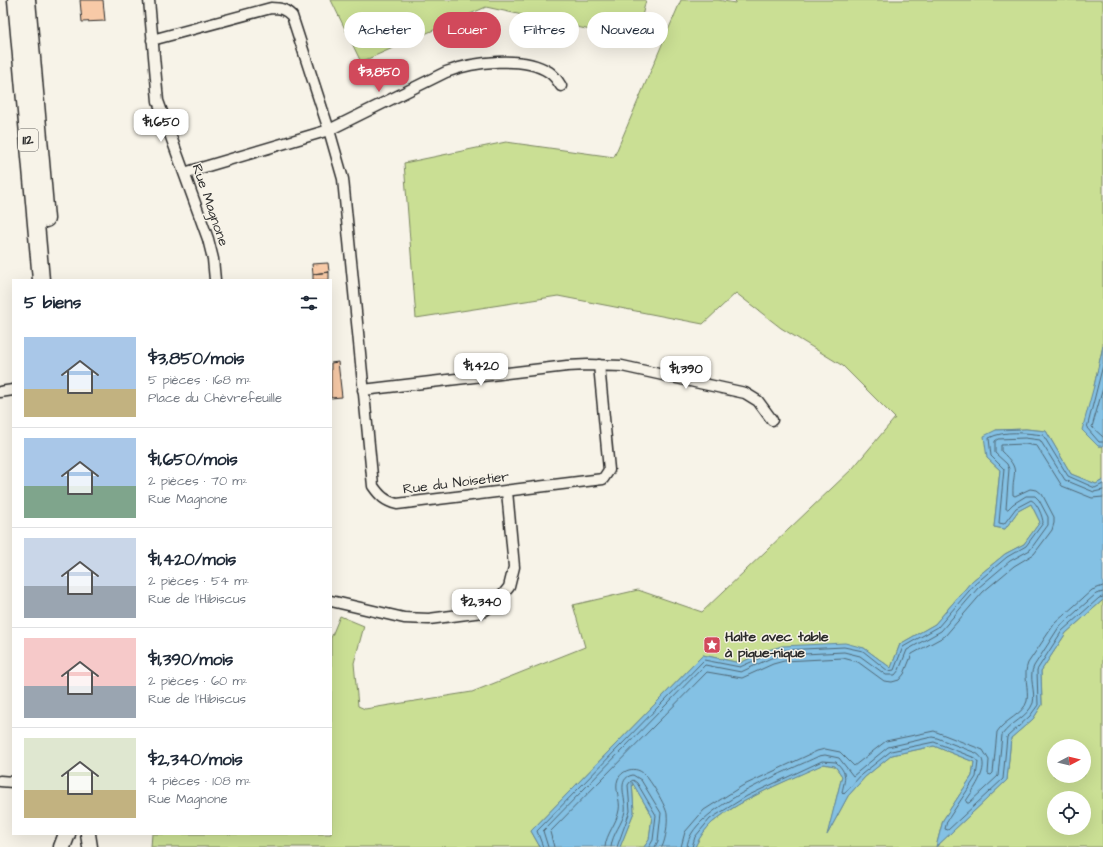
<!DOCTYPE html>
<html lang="fr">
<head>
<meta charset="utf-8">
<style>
  :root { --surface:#fff; --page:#f2f2f3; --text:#1f2937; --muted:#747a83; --line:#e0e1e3; --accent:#d1495b }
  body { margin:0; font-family:"Architects Daughter",sans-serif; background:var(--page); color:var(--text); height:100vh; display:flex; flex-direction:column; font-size:15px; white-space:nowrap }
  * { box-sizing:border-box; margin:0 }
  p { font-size:13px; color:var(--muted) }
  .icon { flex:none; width:22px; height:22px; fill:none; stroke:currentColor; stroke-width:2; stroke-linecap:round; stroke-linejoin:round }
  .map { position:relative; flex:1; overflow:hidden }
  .sheet { position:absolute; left:12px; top:279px; width:320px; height:556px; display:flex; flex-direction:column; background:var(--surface); border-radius:0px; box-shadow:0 4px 16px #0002 }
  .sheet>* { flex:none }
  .banner { position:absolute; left:344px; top:12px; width:380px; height:36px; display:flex; gap:8px }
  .needle { width:26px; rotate:83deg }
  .fabs { position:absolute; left:1047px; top:739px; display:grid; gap:8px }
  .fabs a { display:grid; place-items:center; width:44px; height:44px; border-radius:50%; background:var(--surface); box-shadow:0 4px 16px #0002; font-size:20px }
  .price { position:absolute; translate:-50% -34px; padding:0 9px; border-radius:8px; background:#fff; color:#222; font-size:13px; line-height:26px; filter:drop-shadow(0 1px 2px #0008) }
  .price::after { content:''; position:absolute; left:50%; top:24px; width:12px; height:9px; margin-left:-6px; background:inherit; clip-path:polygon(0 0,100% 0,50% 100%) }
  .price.on { background:var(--accent); color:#fff }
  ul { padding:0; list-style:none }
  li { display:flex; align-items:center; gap:12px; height:100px; padding:0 12px }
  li+li { border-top:1px solid var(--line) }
  li span { display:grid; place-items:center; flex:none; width:112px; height:80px; border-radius:0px; color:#555 }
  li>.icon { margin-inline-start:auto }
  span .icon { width:48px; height:48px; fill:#fffc; stroke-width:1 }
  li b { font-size:17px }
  h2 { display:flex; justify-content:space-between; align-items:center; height:48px; padding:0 12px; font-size:17px }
  .pill { padding:0 14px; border-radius:18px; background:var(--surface); box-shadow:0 4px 16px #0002; font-size:14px; line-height:36px }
  .pill.on { background:var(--accent); color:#fff }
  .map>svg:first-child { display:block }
  .green { fill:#cadf94; stroke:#7a8560; fill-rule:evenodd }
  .water { fill:#84c1e4; stroke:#60859a }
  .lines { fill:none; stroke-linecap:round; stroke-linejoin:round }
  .shore { stroke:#4f6775; stroke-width:1 }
  .building { fill:#f8caa7; stroke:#2b2b2b }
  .street-casing { stroke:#2b2b2b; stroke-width:13 }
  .secondary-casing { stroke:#2b2b2b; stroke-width:17 }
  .primary-casing { stroke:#2b2b2b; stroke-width:19 }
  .street { stroke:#f7f3e8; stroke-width:10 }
  .secondary { stroke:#f7f3e8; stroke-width:14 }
  .primary { stroke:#f7f3e8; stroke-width:16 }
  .labels { text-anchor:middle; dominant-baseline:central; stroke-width:3; stroke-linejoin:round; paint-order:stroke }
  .shield { fill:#f7f3e8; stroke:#686764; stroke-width:1 }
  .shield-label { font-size:13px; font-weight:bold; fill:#2b2b2b }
  .street-label { font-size:14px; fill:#2b2b2b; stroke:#f7f3e8 }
  .poi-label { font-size:14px; font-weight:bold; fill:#2b2b2b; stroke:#f7f3e8; text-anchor:start }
</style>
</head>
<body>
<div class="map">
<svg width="1103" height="847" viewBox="0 0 1103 847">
  <rect width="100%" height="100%" fill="#f7f3e8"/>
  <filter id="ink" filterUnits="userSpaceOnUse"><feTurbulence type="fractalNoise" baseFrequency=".025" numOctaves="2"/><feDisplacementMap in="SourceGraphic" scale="8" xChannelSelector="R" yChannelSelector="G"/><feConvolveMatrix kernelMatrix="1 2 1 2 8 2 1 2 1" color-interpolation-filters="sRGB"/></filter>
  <g filter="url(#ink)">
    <path class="green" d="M331,0H646L636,40L486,7L361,62Z
      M681,0H718L735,3L736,0H1103V346L1094,386L1098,446H1103V480L1096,484L1071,474L1046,431L1026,429L996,430L987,458L1000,470L994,527L1005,529L1018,511L1031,504L1040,522L1024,544L1005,554L972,581L935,624L900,644L891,668L864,648L768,650L740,663L703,655L531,831L540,847H151L152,834H331V638L340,616L364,626L354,663L358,706L365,709L472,692L585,647L573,605L638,590L702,612L853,468L895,418L843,366L781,328L736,293L703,324L558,296L416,318L404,163L506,142L614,157Z
      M1103,600V847H695C699,838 706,828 713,822C742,798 789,780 823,764L835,766L842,776L828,833L848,796L865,777L892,755L934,746L974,762L972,776L943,820L936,847L1007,780L1011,738L1033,719L1042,705L1041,671L1066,633ZM1054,746H1084V776H1054ZM1054,798H1084V828H1054Z
      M632,781L652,816L649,840L644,847H620L634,812Z"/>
    <path class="water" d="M1103,346V446H1098L1082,430L1094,386Z
      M1026,429L1046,431L1071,474L1096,484L1103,480V600L1066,633L1041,671L1042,705L1033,719L1011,738L1007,780L936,847L943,820L972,776L974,762L934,746L892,755L865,777L848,796L827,835L842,776L835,766L824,764C789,780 742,798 713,822C706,828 699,838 695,847H644L649,840L652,816L632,782L634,812L620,847H540L531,831L703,655L740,663L768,650L782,646L845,643L864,648L891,668L900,644L935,624L972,581L1005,554L1024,544L1040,522L1031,504L1018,511L1005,529L994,527L1000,470L987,458L984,436L996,430Z"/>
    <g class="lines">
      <path class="shore" d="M1103,365L1087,428L1099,442H1103
        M1103,388L1092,427L1103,437
        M543,847L537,831L704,660L740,667L769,654L783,650L844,647L863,651L888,671L894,670L903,647L938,627L975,584L1007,557L1026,546L1043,523C1043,517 1037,502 1031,500L1016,508L1004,524L999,523L1004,469L991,456L989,438C1004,430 1027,433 1043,435L1068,476L1095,488L1103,484
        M548,847L543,831L705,665L741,672L771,658L784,655L844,652L860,656L886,675H895L899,670L907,650L941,631L978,588L1010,561L1030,550L1048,525V517L1039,500L1035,496H1026L1013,504L1008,509H1006L1009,469L1007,464L995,453V441L998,439L1025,438L1040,440L1065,480L1094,492L1103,490
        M554,847L550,832L707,672L742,678L773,664L784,661L843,658L858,662L884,681L892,682L899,680L904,674L912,654L945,636L983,592L1014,566L1034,554L1052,530L1054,523V517L1042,494L1037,490L1030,489L1015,496L1013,495C1012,470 1022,471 1001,451V445L1025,444L1037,446L1062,486L1092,498L1103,497
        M605,847C606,834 617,823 619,810C621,800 614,789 618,779C623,769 636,766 644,774C650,779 666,806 667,814C668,823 666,839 662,847
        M611,847C612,834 623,823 625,811C627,800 615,778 633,775L641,780L661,813L658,841L655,847
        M617,847L630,811L628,785L630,782L633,780L637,783L656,815L653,840L649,847
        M681,847L685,832L704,810L742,786L817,751L825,749L840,752L854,766L886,741L934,731L983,750L989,760L988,774L991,775L993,773L997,732C1004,720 1024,714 1027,701C1029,688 1023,675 1028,663L1055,623L1092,590L1103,586
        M687,847C689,809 788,771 819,756L825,755L839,758L853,776L888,747L932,737L937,738L976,753C994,763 973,790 966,801L967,803H969L998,776L1002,735C1010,723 1028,717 1033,703C1036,692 1028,677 1034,666L1059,627L1096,594L1103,592
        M692,847L695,837L710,819L747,796L822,761L836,762C848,774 845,778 842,792L844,794L862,774L891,751L934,742L975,758L978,762L976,777L947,821L945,829L948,830L1003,779L1007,737L1030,716L1038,705L1037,670L1062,631L1099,598L1103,597"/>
    </g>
    <path class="building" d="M80,0H103L105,21L82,22Z
      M328,263L329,272L313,274L312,264Z
      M329,272V280H313V274Z
      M338,362L342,397L331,398V363Z"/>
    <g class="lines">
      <defs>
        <path id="street" d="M149,0L158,101L208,239L213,259L215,280
          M152,40L271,8C281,8 285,9 292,16L329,130L343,179L373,486C380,496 385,501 397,504L603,479L609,470L599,365
          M184,173L329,130L446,72C473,62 523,55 549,72C555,76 558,81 561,86
          M363,390L567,366L588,365L622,366L745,393L758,401L772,420
          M0,392L13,390
          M331,601L404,618L429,619L482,612L497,602L509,587L514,567L507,491
          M0,781L13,782"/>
        <path id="secondary" d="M88,834L90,847"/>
        <path id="primary" d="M16,0L41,280
          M27,0L46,219
          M62,847L67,834"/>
      </defs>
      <use href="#street" class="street-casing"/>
      <use href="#secondary" class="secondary-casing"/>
      <use href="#primary" class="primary-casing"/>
      <use href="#street" class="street"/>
      <use href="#secondary" class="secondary"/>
      <use href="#primary" class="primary"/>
    </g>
  </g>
  <defs>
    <symbol id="sight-square" viewBox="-11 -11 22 22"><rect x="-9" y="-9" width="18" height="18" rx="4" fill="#d1495b" stroke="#f7f3e8"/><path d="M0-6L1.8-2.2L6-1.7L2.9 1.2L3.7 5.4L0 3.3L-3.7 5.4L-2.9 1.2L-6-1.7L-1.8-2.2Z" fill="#fff"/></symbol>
  </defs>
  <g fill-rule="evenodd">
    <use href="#sight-square" x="702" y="635" width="20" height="20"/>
  </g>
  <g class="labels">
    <rect class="shield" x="18" y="129" width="20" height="22" rx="3"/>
    <g class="shield-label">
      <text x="28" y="140">112</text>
    </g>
    <g class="street-label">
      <text transform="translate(210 205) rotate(71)">Rue Magnone</text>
      <text transform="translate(456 483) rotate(-7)">Rue du Noisetier</text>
    </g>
    <g class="poi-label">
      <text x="725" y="637">Halte avec table<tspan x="725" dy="16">à pique-nique</tspan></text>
    </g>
  </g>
</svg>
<div class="fabs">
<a><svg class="needle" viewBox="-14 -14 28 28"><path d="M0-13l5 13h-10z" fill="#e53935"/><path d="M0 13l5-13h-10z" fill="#747a83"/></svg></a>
<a><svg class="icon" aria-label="locate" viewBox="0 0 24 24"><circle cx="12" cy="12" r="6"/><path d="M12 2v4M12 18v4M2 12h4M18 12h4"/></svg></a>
</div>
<b class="price on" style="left:379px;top:93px">$3,850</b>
<b class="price" style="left:161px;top:143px">$1,650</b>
<b class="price" style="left:481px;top:387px">$1,420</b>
<b class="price" style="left:686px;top:390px">$1,390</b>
<b class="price" style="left:481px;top:623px">$2,340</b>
<div class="banner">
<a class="pill">Acheter</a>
<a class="pill on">Louer</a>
<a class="pill">Filtres</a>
<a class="pill">Nouveau</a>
</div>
<section class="sheet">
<h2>5 biens<svg class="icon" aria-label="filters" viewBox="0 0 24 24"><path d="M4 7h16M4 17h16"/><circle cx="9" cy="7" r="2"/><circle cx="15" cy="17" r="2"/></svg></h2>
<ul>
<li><span style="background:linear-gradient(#a9c7e8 65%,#c2b280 0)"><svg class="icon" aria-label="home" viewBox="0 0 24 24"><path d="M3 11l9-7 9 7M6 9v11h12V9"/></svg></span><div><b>$3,850/mois</b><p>5 pièces · 168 m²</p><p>Place du Chèvrefeuille</p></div></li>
<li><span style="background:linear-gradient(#a9c7e8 60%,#7fa58c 0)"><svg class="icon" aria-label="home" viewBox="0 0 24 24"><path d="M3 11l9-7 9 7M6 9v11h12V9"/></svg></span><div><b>$1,650/mois</b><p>2 pièces · 70 m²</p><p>Rue Magnone</p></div></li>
<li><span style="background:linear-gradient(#c9d6e8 60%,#9aa5b1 0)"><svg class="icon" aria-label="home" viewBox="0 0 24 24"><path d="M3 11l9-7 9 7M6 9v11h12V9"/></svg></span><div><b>$1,420/mois</b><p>2 pièces · 54 m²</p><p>Rue de l'Hibiscus</p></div></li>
<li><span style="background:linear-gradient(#f6c9c9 60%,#9aa5b1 0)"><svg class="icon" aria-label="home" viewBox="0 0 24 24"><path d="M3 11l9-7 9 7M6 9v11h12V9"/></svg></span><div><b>$1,390/mois</b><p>2 pièces · 60 m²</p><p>Rue de l'Hibiscus</p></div></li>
<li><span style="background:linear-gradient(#dfe7d0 65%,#c2b280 0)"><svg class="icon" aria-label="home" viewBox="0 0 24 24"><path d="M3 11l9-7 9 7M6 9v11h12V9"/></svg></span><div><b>$2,340/mois</b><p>4 pièces · 108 m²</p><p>Rue Magnone</p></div></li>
</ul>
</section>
</div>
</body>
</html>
